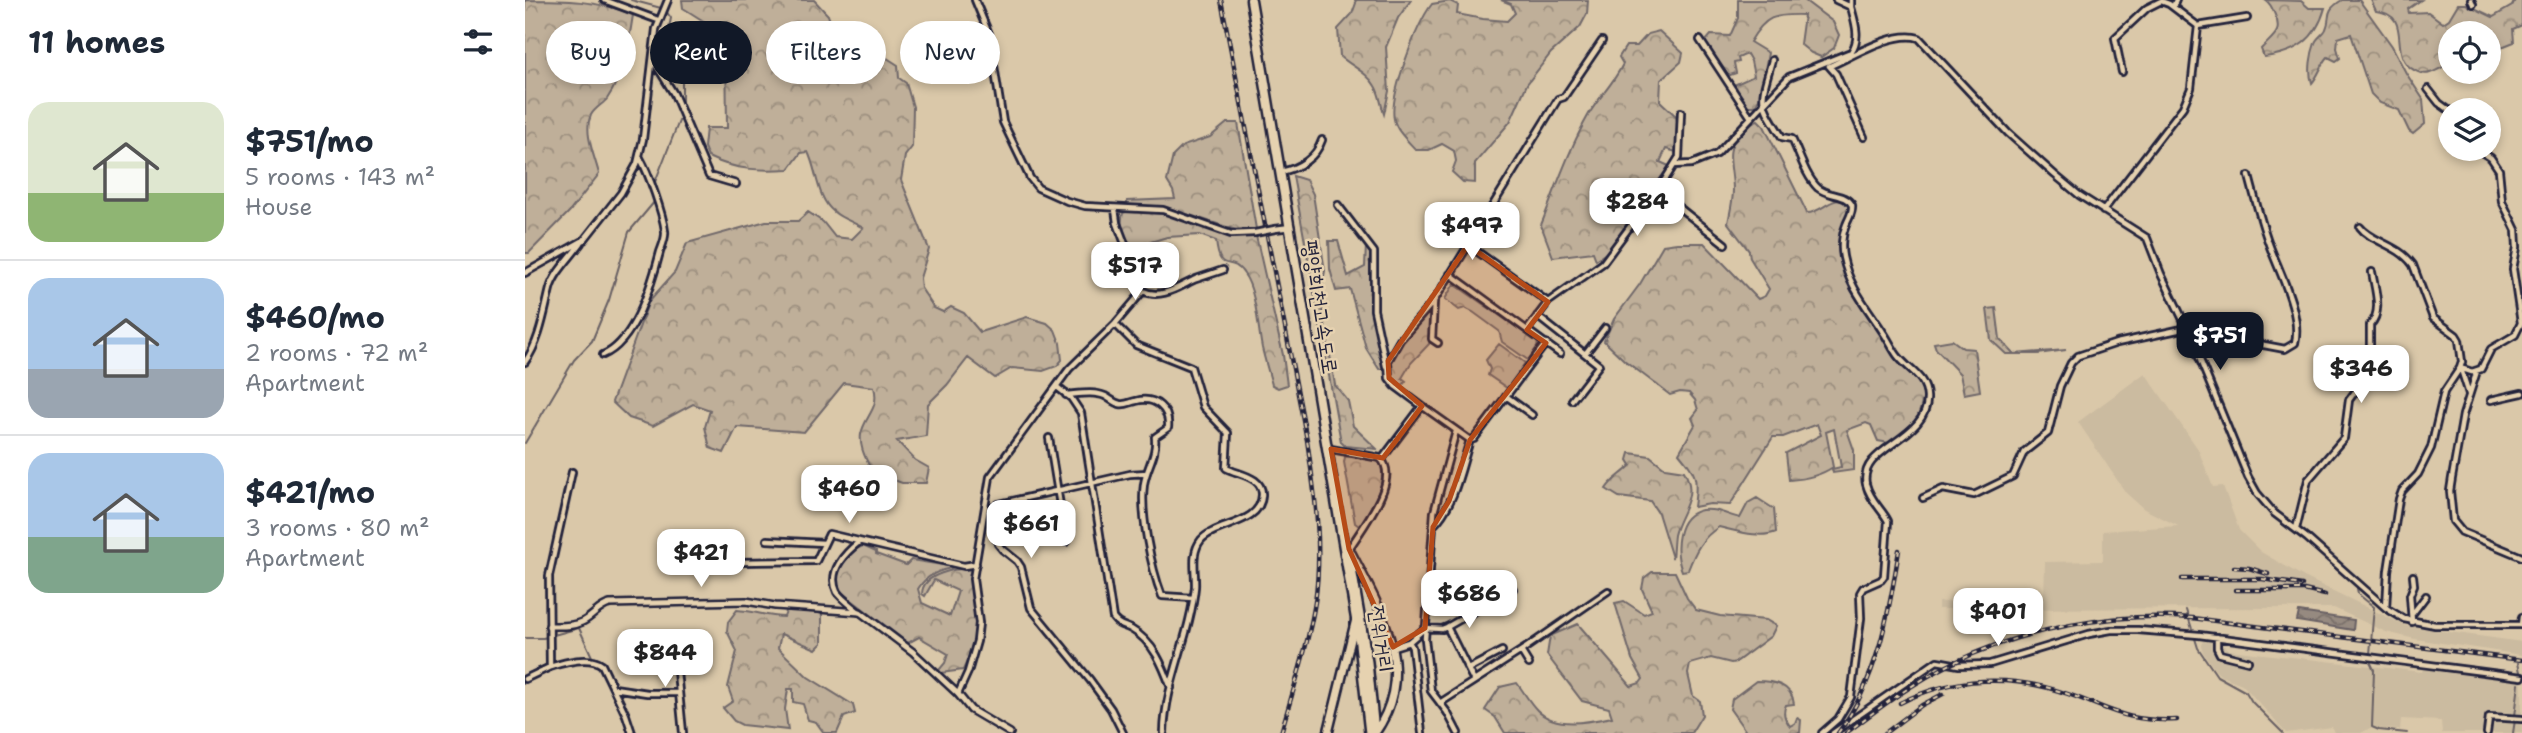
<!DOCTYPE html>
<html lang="en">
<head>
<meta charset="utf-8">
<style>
  :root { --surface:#fff; --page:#f6f6f7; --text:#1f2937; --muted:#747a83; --line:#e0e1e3; --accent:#111827 }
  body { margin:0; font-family:"Shantell Sans","Poor Story",sans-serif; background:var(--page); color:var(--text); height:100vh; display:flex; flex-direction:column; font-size:26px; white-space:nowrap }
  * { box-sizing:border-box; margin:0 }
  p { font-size:23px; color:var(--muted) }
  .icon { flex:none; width:38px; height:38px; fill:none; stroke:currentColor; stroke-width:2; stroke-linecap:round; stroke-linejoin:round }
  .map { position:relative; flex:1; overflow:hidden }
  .side { display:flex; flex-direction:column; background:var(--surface); width:525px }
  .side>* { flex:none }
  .banner { position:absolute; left:21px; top:21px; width:665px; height:63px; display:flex; gap:14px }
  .buttons { position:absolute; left:1913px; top:21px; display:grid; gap:14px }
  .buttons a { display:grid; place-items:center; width:63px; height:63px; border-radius:50%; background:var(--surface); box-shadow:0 4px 10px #0003; font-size:35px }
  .price { position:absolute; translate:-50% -60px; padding:0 16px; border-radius:14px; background:#fff; color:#222; font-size:23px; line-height:46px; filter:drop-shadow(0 2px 4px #0008) }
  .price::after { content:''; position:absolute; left:50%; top:42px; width:21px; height:16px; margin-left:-10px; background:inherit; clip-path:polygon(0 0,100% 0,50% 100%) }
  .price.selected { background:var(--accent); color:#fff }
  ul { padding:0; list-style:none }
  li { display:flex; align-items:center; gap:21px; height:175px; padding:0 28px }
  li+li { border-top:2px solid var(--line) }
  li span { display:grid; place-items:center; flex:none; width:196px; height:140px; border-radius:21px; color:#555 }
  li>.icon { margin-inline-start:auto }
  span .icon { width:84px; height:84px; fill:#fffc; stroke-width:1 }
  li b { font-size:30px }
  h2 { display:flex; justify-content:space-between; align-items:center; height:84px; padding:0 28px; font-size:30px }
  .chip { padding:0 24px; border-radius:32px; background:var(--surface); box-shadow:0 4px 10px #0003; font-size:24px; line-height:63px }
  .chip.selected { background:var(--accent); color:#fff }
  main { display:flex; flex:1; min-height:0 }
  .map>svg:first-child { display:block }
  .built { fill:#cbbba0 }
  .grass { fill:url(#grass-dots); stroke:#70686a; stroke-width:2 }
  .forest { fill:url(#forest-crowns); stroke:#70686a; stroke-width:2 }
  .water { fill:url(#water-waves); stroke:#686064; stroke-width:2 }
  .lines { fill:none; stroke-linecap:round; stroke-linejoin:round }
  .stream { stroke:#686064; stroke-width:2 }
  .minor-casing { stroke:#22223b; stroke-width:10 }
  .tertiary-casing { stroke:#22223b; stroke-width:10 }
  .primary-casing { stroke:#22223b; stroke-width:12 }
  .motorway-casing { stroke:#22223b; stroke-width:13 }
  .minor { stroke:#e6d2b0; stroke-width:4.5 }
  .tertiary { stroke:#e6d2b0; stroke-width:5 }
  .primary { stroke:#e6d2b0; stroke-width:7 }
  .motorway { stroke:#e6d2b0; stroke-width:8 }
  .rail-casing { stroke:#22223b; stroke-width:4.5 }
  .rail { stroke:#e6d2b0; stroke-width:2; stroke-dasharray:5; stroke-linecap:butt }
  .minor-bridge-casing { stroke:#22223b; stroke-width:10; stroke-linecap:butt }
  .minor-bridge { stroke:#e6d2b0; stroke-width:4.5 }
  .marked { fill:#b64b18; fill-opacity:0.2; stroke:#b64b18; stroke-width:5; stroke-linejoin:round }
  .labels { text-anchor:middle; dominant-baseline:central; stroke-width:5; stroke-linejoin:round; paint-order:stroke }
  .street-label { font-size:21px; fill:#22223b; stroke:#e6d2b0 }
</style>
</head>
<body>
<main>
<section class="side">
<h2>11 homes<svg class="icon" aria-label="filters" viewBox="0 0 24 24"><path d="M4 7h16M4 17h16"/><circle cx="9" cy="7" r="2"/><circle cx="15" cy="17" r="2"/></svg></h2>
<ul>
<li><span style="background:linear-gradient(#dfe7d0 65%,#8fb573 0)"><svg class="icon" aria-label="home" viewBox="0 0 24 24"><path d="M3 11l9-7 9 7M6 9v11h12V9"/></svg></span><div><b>$751/mo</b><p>5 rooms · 143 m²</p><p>House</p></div></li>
<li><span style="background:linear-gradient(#a9c7e8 65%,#9aa5b1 0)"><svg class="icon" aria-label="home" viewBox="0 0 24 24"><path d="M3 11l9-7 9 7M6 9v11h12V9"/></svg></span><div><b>$460/mo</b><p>2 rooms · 72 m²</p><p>Apartment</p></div></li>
<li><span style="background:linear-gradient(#a9c7e8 60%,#7fa58c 0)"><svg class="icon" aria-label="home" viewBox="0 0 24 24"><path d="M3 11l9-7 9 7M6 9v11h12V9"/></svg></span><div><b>$421/mo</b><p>3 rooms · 80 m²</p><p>Apartment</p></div></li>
</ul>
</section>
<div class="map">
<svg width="1997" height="733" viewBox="0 0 1997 733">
  <defs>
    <pattern id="grass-dots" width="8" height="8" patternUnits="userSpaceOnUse" patternTransform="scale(1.75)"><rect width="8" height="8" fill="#bfaf99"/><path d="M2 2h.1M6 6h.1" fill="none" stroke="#9b8e7e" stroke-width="1.8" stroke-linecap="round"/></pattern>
    <pattern id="forest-crowns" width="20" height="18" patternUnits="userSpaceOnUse" patternTransform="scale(1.75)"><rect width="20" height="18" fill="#bfaf99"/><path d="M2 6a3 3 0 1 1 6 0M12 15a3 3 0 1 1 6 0" fill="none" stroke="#9b8e7e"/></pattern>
    <pattern id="water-waves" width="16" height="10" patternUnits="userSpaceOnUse" patternTransform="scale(1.75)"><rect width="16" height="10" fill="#968a80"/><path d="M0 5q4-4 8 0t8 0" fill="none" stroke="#7a706a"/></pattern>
  </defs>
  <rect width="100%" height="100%" fill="#dac8a9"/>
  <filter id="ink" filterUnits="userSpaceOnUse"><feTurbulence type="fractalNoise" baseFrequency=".0143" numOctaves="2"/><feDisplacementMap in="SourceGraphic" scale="14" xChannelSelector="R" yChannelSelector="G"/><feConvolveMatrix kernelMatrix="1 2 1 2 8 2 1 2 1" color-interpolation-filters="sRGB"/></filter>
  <g filter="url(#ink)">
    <path class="built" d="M1620,373L1673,449L1688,487L1698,486L1714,530L1736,552L1779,577L1881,626L1997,642V655L1890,639L1861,632L1809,608L1413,609V602L1519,599L1520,562L1578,561V531L1653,526L1619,509L1601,493L1553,422Z
      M1678,641L1695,643L1704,650L1897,672L1898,667L1997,679V733H1917L1916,721L1876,719L1875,730L1845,728L1836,733H1809L1807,727L1761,733L1717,684L1696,676L1690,670L1678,652L1676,645Z"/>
    <path class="grass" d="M1471,308L1475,339L1489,354L1541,350L1513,354H1481L1466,340L1462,309Z"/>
    <path class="forest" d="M0,0C37,0 74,0 108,15C104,42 98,76 82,99C78,104 70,108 66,115C58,132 70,157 74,174L45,211L4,253H0Z
      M157,0H289L303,15L310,36L324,44L327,52L344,56L351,51L373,65L374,78L381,83L388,107L387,147L380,156L376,180L404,249L395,278L396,288L409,308L418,312L426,307L439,313L455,332L502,317L522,323L530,330L535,343L537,360L532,366L518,371L487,368L470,378L443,358L422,385L403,404L401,436L372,441L390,460L404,468L401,483H377L347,472C342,460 334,448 336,434C340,415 355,409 349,387L319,383L279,432L212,427L199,453L185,448L180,427L185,410L168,404L128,426L104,418L87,402L124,301L150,272L162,243L241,221H273L283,212L298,222L310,237L327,239L338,228C329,222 317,219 309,212C292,199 292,170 283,152L276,153L264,169C235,171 209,170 183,157L179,147L181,128H202L201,42L188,27L158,8Z
      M830,0H886L873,18L861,47L864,91L859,114C856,105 855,94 850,86C843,73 826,66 815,56L813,29L827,14L831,3Z
      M976,0H1063L1062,14L1055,27L1026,53L1002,84L985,122L950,163V183L938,182L927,172L931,161L929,151L917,144L904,150H891C883,141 871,131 869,119C864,96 892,23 907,4L925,1L933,5L932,14L958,19L982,21L990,13L986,4Z
      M1213,0H1279L1308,22L1314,35L1309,48L1296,57L1286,53L1275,44L1279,15C1249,14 1240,16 1225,42L1243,53L1235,97L1230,106H1222L1209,85L1229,76L1226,61L1222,54L1213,58L1214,62L1209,63L1211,73L1202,76L1180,42L1186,35L1205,36L1213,18Z
      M1740,0L1776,1L1784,8H1800C1791,40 1771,53 1739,57L1736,49C1748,36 1758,33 1750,15C1747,8 1746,4 1740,0Z
      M1817,0H1834L1867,46L1881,73L1898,99L1900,124L1888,134L1884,131L1874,110L1855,103L1846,94L1826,34L1813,38L1812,48L1815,58L1811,61L1803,57C1796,65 1794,75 1787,83C1783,71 1786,54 1790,43C1792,37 1799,34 1801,29C1807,15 1798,12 1817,0Z
      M1846,0H1896L1883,9L1884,13L1903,12L1918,23L1924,19L1933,4H1941L1968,17L1987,6L1990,0H1997V25L1988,29L1989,42L1964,52V33H1925V63C1919,66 1912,71 1905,73C1900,75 1894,73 1889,70C1861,55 1890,15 1851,11Z
      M1134,31L1158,53L1156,62L1136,80L1135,101L1153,118L1151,152L1141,149L1135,162L1144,166L1122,197L1115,194L1111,201L1116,207L1085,250L1071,260L1068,252L1028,257L1016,225C1031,188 1044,149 1064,114C1075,96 1088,84 1098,64L1094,57L1101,46H1112L1123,34Z
      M1233,120L1239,126L1282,213C1298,213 1308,192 1324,204L1323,213L1316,230L1315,251L1326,290L1369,355L1394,380L1399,396L1392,420L1364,443L1353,441L1346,425L1341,423L1322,430L1329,450V470L1308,473L1307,469L1316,467L1309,429L1301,432L1308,467C1295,476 1280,479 1264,480L1261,453L1296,435L1292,424L1258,437H1248L1205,505L1185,504L1169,507C1173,477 1172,475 1154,453L1170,425L1167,418L1173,410L1170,400L1164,393L1155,392L1145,395L1099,360L1079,341L1089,319L1115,284L1138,245L1152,243H1179L1233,299L1240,296L1244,289L1225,258L1224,251L1203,223C1205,212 1208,201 1208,190C1208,166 1198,151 1215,132C1222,126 1225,122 1233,120Z
      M702,123H713L731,229L711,230L640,207L602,205V201L650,199L648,191L642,181L648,156L658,146L685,137Z
      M768,176L781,180L788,194L800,271L795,296L810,385L823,401L828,426L852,449L820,446L816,442Z
      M603,211L637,212L703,235L731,236L758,355L762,385L753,388L747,385C744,373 740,361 737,348C733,328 731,290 719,274C705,253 695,277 691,241L675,235L642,237L609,247C599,237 594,228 598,213Z
      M804,241H813L823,276L840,267L841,245L847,253V306L858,369H854L841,348L825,289L811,291L805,269Z
      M929,284L1013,342L1012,347L1003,360L977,342L974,331L948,312L940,308L934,310L920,299Z
      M907,310L904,344L886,363L877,378L881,381L877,386C871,381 865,377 865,368C865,353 895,318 907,310Z
      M1427,340L1438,348L1449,349L1455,391L1439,394L1435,374L1411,349L1409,343Z
      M974,344L1000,363L982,388L963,375L965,369L961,360Z
      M1105,453L1125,456L1140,468L1159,471C1174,496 1154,513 1149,535C1148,543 1148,551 1147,558L1133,513L1125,501L1094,497L1081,489C1087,479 1098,474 1106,465L1103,460Z
      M828,456L855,461C863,485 846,507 834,526L830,523L819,462L820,457Z
      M1232,498L1249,509L1251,532C1234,539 1212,531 1194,527C1177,537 1170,552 1163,570L1157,571C1149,551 1150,515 1177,510C1191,508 1202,515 1215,518L1223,503Z
      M338,546L351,552V554L381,565L386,560L430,567C415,570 401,575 393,589L397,603L425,616L433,591L409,580L400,596L397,594C397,573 432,568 448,569C443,589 452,607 451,626C450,642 445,656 438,670L416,673L414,670L420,663L423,654L394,637L383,643L315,591C307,571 319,553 338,546Z
      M1127,572H1150L1162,598L1171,610L1195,616L1241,620L1251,626L1246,636L1211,662L1206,663L1186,658L1165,664L1163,674L1168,696L1175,701L1177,715L1166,733H980L970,717L960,710L975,687L992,683C999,692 1004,702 1012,710C1030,729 1064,722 1087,717L1084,708L1057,701L1022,655L1025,636L1053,624L1106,686L1115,683L1118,679L1107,659L1090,603L1099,601L1119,614L1127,611L1117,589L1119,578Z
      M262,609L290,610L297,615V643L291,649L256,634L253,648L283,677L328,705L330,713L319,717L312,733H299L291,722L283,720L278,704L268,702V689H263L260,709L263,730L217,725L209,721L198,708L208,701L203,687L212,651L202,631L203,622L212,610C228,611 242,616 259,617Z
      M1231,681C1248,681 1267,684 1269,704L1261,705C1257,713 1260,719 1265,726L1270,723L1272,718L1276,720L1275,733H1222L1205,709L1207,699Z"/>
    <path class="water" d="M1774,612L1829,620L1828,630L1772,621Z"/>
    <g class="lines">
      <path class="stream" d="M106,0L136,8
        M141,11L146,18L141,44L157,82V110
        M132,196L130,182L156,116
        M0,443L49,360L67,341L84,300L104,232L130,201
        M1832,588L1833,594L1849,607L1845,654
        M1661,610L1673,648L1692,676L1721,692L1727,702L1758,733
        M0,638H18L54,628L68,659
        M1845,661L1849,670L1847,727L1854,730L1882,733
        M1993,663L1995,672
        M71,664L79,673
        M1990,716L1994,684
        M1988,733L1990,720"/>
      <defs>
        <path id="minor" d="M79,0L133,20
          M450,0L464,34L478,122L505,178L513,188L542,201L560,206L638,210L706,234L730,233
          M1326,0V7
          M1946,0L1948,4
          M1648,7L1651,0
          M1673,26L1722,18
          M1175,40L1225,116
          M128,60L149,94L184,176L211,184
          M1247,60C1235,103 1233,98 1257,137L1267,139C1274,153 1281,177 1293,188C1304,197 1320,193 1327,205C1328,213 1324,217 1321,225C1317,234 1316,247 1318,257C1324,287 1342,307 1358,332C1363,339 1367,348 1372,355C1383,370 1401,376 1402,397C1404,440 1333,447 1341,484C1345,500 1356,508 1363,521L1359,576L1356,580L1338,588L1335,593L1336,618L1326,697L1313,719L1297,733
          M1304,66L1311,74L1339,137
          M1305,66C1328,56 1369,30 1394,38L1483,133L1530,175L1554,195L1622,238L1636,274L1662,328
          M1903,89L1914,103L1925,111
          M1149,165L1167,164L1192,154L1264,77L1326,52C1336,39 1330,22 1326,7L1311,0
          M756,172C774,168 791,158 797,140
          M1132,190L1200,244
          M813,205L849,252V310L861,366
          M590,209L592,223L618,291C636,300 655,286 671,279C680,276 689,273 698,270
          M1578,211L1658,107L1666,88L1673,26L1644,4L1636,1L1622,8L1590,38L1597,72
          M1835,227C1846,242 1873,244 1888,265L1908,318L1931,335L1934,340L1937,362L1935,368L1919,392L1906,448L1893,474L1877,491L1874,499L1863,571L1861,608
          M750,229L766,227
          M943,245L1023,302
          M0,273L59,240L96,193L112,164L118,139L131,29L143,0
          M925,274L1035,354
          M909,302L907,339L913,343
          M1012,316L1074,365L1047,400
          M590,324L611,345L666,367L678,407L703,433L701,468C713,475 738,476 737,495C736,525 690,523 676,540C665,554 671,572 670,587C665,637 640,683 639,733
          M1002,330L1023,302L1078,263L1141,178L1154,157L1156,112
          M1060,354L1080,328
          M78,355C110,342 127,283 135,252C137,246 141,238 140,231C138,214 124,174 115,158
          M1675,355L1723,342L1760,349L1770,343C1777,313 1754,272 1744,244C1736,222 1730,199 1724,176
          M0,362C15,341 19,313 25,289C29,273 46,257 56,243
          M1935,368L1947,372L1956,369L1966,349L1990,335L1996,323L1988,269L1992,247L1991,230L1977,201L1974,170L1966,158L1952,149
          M1936,369L1944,394
          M1952,371L1938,415L1927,478L1925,491L1928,521L1937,532L1997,557
          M532,387L546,398L556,413L588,618C594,626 598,625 606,629C629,642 638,666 646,688
          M541,395C554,394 569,391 580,396C586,399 589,403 595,404C602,405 605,402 611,401C630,396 645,409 643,428L630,437C632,455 622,466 619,484C615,513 626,568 637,596L668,598
          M981,396L1007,415
          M1966,400L1997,393
          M897,406L945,440L949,439L1021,343
          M931,431L909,512L900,639L906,691L922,712L933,733
          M524,438L541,542
          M806,449L855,458C877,479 836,529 824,549
          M857,459L897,406L870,386L864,378L863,361L875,340L909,301L1033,99L1039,97L1077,41
          M47,472L24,576L25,667C40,662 64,655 77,665L101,715L107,733
          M1398,498L1418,489L1449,495L1488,476L1499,452L1523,433L1535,386L1546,363L1553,356L1592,343L1662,328L1723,477L1732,493L1749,513L1782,538L1861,608L1879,619L1910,625H1997
          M908,526C930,505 936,468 945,440
          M1771,529L1783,480L1819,438L1824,400L1835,385L1845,360V325C1858,312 1850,290 1847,272
          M242,540L299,543
          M334,542C320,553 302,572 312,592C317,599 327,606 334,612
          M215,562L291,561L304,534L439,566L451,564
          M1888,613L1901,596
          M1887,622L1885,595L1889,585L1888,576
          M1996,625L1997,617
          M922,627L949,681
          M1692,637V648L1695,654L1723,661
          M149,641L158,733
          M884,642L900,628L917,629L922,627L988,589
          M868,647L884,642L887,647L897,733
          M996,651L1004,664
          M943,669L977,651
          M0,679L25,667
          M89,688L122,693H153
          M433,694L443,672L452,641L454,623L448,579L465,477L544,369L590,324L618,291
          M915,703L999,649L1083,591
          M598,733L586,709L565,680L506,608L496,567L492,561L477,549L473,544L468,525V508L474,504L605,474L622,473
          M1308,733L1412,661L1434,665L1465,664L1564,634L1586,630H1613L1674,635L1997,677
          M1962,733L1964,717L1997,719"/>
        <path id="tertiary" d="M24,626C35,626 47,627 57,622C68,617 74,606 85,604L221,601L250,606L335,612L388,652L433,694L446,710L485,733"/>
        <path id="primary" d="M824,549C855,609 894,670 850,733
          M825,557L843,662L850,732
          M832,626L844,733
          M803,733L831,619"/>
        <path id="motorway" d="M726,0L831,619"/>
      </defs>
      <use href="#minor" class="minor-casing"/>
      <use href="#tertiary" class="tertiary-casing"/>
      <use href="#primary" class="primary-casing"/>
      <use href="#motorway" class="motorway-casing"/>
      <use href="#minor" class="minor"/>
      <use href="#tertiary" class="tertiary"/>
      <use href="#primary" class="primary"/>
      <use href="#motorway" class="motorway"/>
      <defs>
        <path id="rail" d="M696,0L782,440C790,494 798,547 790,602C783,646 768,690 756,733
          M1709,567L1724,568L1743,574
          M1657,579H1737L1777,585
          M1710,590H1779L1800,595
          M1375,703C1428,676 1487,674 1543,694C1588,710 1601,722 1652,720
          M1313,733C1352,681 1364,614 1374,550
          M1321,733C1355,707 1389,682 1428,663C1501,628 1587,612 1667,618L1997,660
          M1360,733L1397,705L1418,694"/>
      </defs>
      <use href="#rail" class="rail-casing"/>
      <use href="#rail" class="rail"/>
      <defs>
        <path id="minor-bridge" d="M730,233L750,229"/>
      </defs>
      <use href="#minor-bridge" class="minor-bridge-casing"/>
      <use href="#minor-bridge" class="minor-bridge"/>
    </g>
  </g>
  <path class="marked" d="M943,245L1023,302L1002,330L1021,343L945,440L924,501L908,527L900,628L868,647L824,549L806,449L858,458L897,406L864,378L863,361Z"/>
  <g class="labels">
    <g class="street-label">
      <text transform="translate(795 307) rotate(81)">평양희천고속도로</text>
      <text transform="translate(856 639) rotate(82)">전위거리</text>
    </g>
  </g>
</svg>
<div class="buttons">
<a><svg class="icon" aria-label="locate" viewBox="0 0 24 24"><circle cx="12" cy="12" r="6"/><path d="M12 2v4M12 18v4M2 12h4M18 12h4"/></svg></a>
<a><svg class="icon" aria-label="layers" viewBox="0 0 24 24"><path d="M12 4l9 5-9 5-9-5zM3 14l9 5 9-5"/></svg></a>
</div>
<b class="price" style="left:1112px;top:238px">$284</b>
<b class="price" style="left:947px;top:262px">$497</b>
<b class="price" style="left:610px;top:302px">$517</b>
<b class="price selected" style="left:1695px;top:372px">$751</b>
<b class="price" style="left:1836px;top:405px">$346</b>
<b class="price" style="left:324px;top:525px">$460</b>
<b class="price" style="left:506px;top:560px">$661</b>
<b class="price" style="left:176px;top:589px">$421</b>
<b class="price" style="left:944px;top:630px">$686</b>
<b class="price" style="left:1473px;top:648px">$401</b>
<b class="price" style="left:140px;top:689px">$844</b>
<div class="banner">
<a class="chip">Buy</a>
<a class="chip selected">Rent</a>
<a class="chip">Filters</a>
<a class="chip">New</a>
</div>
</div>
</main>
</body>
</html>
